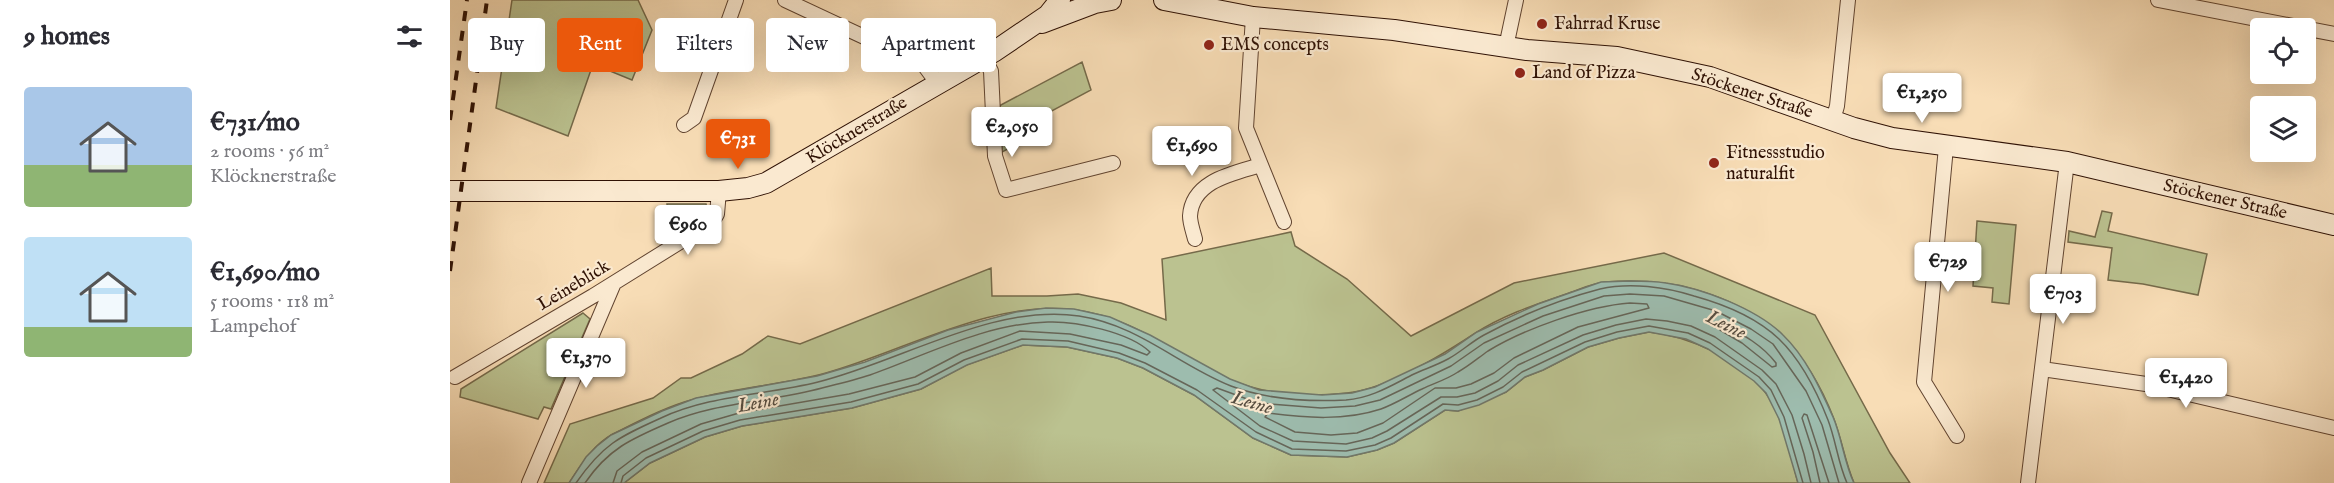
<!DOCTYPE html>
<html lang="en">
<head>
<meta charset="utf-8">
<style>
  :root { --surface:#fff; --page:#f2f2f3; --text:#2b2b33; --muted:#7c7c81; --accent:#ea580c }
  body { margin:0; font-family:"IM FELL English",serif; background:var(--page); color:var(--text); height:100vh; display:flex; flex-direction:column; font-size:22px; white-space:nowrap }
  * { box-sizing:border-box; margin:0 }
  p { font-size:20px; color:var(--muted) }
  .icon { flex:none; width:33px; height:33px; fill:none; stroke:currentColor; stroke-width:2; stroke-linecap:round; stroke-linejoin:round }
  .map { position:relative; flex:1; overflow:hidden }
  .sheet { display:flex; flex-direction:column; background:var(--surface); width:450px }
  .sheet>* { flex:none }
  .banner { position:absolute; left:18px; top:18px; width:570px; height:54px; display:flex; gap:12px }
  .controls { position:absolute; left:1800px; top:18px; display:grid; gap:12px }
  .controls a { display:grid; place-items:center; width:66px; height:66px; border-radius:6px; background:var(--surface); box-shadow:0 6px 24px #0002; font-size:30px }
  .price { position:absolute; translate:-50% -51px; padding:0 14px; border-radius:6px; background:#fff; color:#222; font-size:20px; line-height:39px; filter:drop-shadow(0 2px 3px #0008) }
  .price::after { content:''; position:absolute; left:50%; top:36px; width:18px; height:14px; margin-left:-9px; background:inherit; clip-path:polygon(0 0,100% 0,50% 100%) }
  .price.active { background:var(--accent); color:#fff }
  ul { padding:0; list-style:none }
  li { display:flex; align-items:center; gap:18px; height:150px; padding:0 24px }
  li span { display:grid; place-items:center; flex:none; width:168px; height:120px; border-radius:6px; color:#555 }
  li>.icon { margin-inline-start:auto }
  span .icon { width:72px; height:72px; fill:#fffc; stroke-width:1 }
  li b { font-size:26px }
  h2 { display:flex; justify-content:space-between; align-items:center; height:72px; padding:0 24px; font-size:26px }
  .pill { padding:0 21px; border-radius:6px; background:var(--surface); box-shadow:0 6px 24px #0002; font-size:21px; line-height:54px }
  .pill.active { background:var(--accent); color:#fff }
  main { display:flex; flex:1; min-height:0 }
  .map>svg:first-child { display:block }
  .green { fill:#bbc290; stroke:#756a4a; stroke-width:1.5 }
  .water { fill:#9dbcae; stroke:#71786a; stroke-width:1.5 }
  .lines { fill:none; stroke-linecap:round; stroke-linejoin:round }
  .shore { stroke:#666659; stroke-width:1.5 }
  .street-casing { stroke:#614430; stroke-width:16 }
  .secondary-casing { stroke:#2f1104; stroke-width:22 }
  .street { stroke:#fae9d0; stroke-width:14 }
  .secondary { stroke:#fae9d0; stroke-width:20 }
  .rail { stroke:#2f1104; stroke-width:4; stroke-dasharray:10 10; stroke-linecap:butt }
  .poi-dot { fill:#8f2418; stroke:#fae9d0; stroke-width:2 }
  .labels { text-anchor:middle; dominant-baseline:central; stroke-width:4.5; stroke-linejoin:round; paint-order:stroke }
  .poi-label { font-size:18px; fill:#2f1104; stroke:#fae9d0; text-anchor:start }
  .street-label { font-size:18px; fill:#2f1104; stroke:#fae9d0 }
  .water-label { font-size:20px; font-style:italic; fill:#564d40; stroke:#fae9d0 }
</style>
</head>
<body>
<main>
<section class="sheet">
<h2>9 homes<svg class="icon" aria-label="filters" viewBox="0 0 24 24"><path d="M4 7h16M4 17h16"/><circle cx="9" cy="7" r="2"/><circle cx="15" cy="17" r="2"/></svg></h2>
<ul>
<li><span style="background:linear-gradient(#a9c7e8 65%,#8fb573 0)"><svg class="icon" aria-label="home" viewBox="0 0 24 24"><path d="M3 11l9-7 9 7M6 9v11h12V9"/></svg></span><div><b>€731/mo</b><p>2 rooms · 56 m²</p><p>Klöcknerstraße</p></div></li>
<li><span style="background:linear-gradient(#bfe0f5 75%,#8fb573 0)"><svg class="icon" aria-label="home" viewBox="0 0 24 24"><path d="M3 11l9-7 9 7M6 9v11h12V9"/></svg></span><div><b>€1,690/mo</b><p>5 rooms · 118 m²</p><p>Lampehof</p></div></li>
</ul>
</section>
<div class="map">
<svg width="1884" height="483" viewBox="0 0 1884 483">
  <rect width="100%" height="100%" fill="#f8ddb6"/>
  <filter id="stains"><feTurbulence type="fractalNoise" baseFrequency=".00333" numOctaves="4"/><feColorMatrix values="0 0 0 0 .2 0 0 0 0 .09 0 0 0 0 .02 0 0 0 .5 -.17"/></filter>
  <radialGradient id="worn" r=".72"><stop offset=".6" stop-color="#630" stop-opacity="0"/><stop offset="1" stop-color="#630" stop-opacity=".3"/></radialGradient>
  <path class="green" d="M62,0H188L202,30L182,80L143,64L118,136L46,108Z
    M632,62L641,90L594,115L596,119L585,125L589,133L550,153L549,106Z
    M217,204H256L258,214L219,232Z
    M1652,211L1662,213L1658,231L1757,254L1748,295L1693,284L1658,280L1662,248L1618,242L1619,231L1645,237Z
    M1527,221L1566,225L1559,304L1542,302L1543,288L1523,286Z
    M841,232L845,246L897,279L961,336L1064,283L1214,253L1365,315L1440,453L1460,483H1404C1395,462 1392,440 1384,419C1357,349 1316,309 1243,289C1215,281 1184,280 1155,282C1143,283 1131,289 1119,293C1087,304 1053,315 1024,334C992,355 935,390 897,393C859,397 816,395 781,380C728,357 684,317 626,310C542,299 455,351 376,373C333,385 288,387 245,399C217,406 189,421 163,434C143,445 131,465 119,483H94L120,424L203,398L231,378H241L292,354L318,336L350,344L541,268L542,296H597L628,294L671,303L716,320L712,259Z
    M133,313L140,319L101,409L94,407L88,419L10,397L11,389Z
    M1199,332C1239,336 1290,359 1315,392C1332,414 1341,456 1348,483H174L200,463L255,437L292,426L402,408L471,389L516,365L573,345L617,347L667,358L693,368L744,395L803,438L841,455L897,457L927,450L944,443L995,410L1008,411L1056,392L1075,377L1093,370L1138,347L1169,338Z"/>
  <path class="water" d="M1180,281C1192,281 1204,281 1216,283C1252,288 1307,309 1333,335C1356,357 1370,388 1383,417C1392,438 1394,462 1404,483H1348L1329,419L1316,393L1304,381L1258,349L1236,339L1199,332L1169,338L1138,347L1093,370L1075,377L1056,392L1029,405L1008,411L995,410L944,443L927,450L897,457L841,455L803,438L744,395L693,368L667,358L617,347L573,345L517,365L471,389L402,408L292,426L255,437L200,463L174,483H119L136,457L147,446L161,435L212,411L246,398L367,376L415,362L498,330L566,312L596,308L624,309L660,317L700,335L780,379L809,390L872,395L902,393L925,387L995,354L1027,332L1088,304L1151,282Z"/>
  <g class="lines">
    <path class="shore" d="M1180,303L1197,304L1199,308L1128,327L1064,358L1044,373L1021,384L1006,388H985L933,423L907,433L881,435L845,432L815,417L818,413C855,418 895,421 931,409C945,404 959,395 972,389C984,383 996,380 1008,372C1019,366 1028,358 1038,351C1074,329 1138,306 1180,303Z
      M1274,325C1294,335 1312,345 1326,363V366L1322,367L1292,343L1270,330V326Z
      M126,483C153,444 169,437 211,418C260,395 316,395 368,382C450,362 543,303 629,316C689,325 728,365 781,386C818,400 857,402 896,400C922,398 942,385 964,374C975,369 987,365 998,359C1011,352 1021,342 1034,335C1069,316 1112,299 1150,289C1180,282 1216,287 1244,296C1273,304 1307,318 1329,339C1351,360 1367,392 1378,420C1386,441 1388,463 1397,483
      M135,483C158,449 181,439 218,423C266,402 321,402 372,388C388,384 405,380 420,375C476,355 537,323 598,322C626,321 679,332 700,352L697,355L671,345L620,334L570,331L511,353L465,377L399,394L289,413L251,424L192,452L167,471L163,483
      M171,483L173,476L196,458L253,431L290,420L401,402L468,384L514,360L572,339L618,341L669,353L695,363L747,390L806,432L842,449L896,451L925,445L941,438L993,404L1008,405L1027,400L1053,387L1072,372L1135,342L1167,332L1199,326L1238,333L1260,343L1309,377L1321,390L1334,417L1353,483
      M1361,483L1354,454L1342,415L1326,384L1312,370L1265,337L1241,326L1217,321L1196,319L1166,325L1133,335L1068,365L1048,381L1025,393L1007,397H991L937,431L922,438L896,444L843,441L810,426L763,390L767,388L808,403L871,408L905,406L930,400L1001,366L1034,343L1093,316L1154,296L1180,294L1214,296L1266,311L1301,329L1323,344L1356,391L1372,425L1389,483
      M1370,483L1363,452L1352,418L1354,414L1357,415L1379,483"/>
    <defs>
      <path id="street" d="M335,0L474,65L488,84
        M1708,0L1884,34
        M803,17L796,128L834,222
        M1056,47L1066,0
        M534,58L541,71L545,156L556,190L663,163
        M1383,120L1387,106L1398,0
        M234,125L244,118L286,0
        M1496,147L1474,382L1507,436
        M745,239C743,231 740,223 740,216C742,180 785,173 811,165
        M1592,369L1696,384L1884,428
        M5,377L143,296L262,222L267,214L269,191
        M79,483L164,283
        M1578,483L1617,162"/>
      <path id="secondary" d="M714,0L803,17L944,30L1077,50L1167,57L1260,77L1404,128L1442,138L1617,162L1884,225
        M592,23L645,3L661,0
        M0,191H269L298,188L316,183L545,51L598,15L610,0"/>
    </defs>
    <use href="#street" class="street-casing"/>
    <use href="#secondary" class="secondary-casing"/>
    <use href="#street" class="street"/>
    <use href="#secondary" class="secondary"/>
    <path class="rail" d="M0,120L17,0
      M0,271L37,0"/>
  </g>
  <g class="poi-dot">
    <circle cx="1092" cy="24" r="6"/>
    <circle cx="759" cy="45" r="6"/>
    <circle cx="1070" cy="73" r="6"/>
    <circle cx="1264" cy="163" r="6"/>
  </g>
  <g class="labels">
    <g class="poi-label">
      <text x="1104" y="24">Fahrrad Kruse</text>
      <text x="771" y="45">EMS concepts</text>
      <text x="1082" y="73">Land of Pizza</text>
      <text x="1276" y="153">Fitnessstudio<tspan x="1276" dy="21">naturalfit</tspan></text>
    </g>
    <g class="street-label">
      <text transform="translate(1302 94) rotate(18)">Stöckener Straße</text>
      <text transform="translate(407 131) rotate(-31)">Klöcknerstraße</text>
      <text transform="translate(1775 200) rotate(13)">Stöckener Straße</text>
      <text transform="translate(124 286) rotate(-31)">Leineblick</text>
    </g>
    <g class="water-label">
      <text transform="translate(1276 325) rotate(26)">Leine</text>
      <text transform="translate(308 403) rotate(-11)">Leine</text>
      <text transform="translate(802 403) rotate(16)">Leine</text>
    </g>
  </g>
  <rect width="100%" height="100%" filter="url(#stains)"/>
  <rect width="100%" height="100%" fill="url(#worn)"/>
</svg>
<div class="controls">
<a><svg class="icon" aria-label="locate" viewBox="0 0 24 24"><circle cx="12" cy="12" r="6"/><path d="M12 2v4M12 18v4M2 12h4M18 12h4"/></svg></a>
<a><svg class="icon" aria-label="layers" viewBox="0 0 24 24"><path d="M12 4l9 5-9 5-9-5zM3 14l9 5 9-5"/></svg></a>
</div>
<b class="price" style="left:1472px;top:124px">€1,250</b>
<b class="price" style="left:562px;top:158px">€2,050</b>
<b class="price active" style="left:288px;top:170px">€731</b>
<b class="price" style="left:742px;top:177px">€1,690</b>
<b class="price" style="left:238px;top:256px">€960</b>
<b class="price" style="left:1498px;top:293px">€729</b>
<b class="price" style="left:1613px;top:325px">€703</b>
<b class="price" style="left:136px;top:389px">€1,370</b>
<b class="price" style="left:1736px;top:409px">€1,420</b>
<div class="banner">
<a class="pill">Buy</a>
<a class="pill active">Rent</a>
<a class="pill">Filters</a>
<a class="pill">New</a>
<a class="pill">Apartment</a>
</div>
</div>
</main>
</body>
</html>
